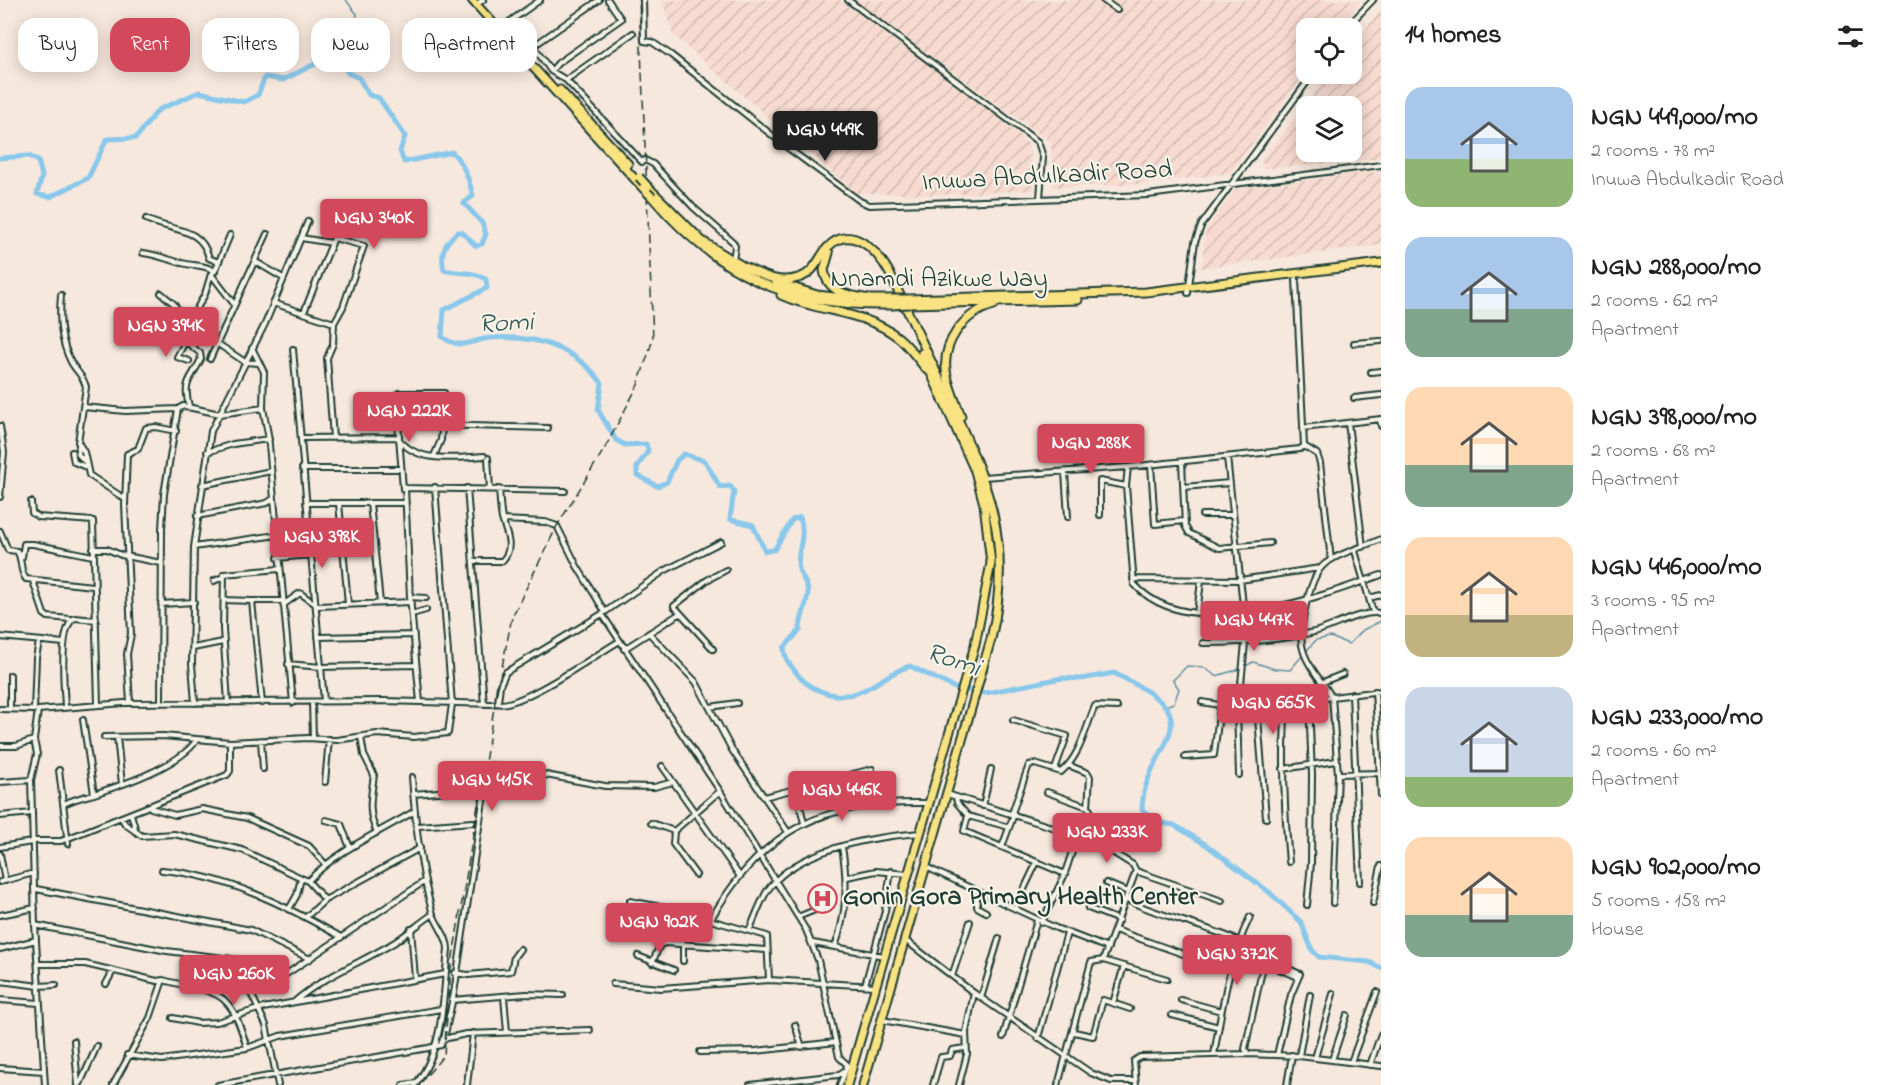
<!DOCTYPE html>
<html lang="en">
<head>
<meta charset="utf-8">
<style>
  :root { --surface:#fff; --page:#f6f6f6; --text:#222; --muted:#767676; --accent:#d1495b }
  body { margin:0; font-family:"Indie Flower",sans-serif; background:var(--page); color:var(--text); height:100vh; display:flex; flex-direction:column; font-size:22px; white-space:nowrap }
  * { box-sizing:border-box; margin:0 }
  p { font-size:20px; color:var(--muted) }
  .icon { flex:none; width:33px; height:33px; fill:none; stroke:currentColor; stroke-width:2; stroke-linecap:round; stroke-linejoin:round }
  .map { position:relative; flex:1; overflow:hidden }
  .drawer { display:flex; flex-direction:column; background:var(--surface); width:510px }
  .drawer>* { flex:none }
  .guide { position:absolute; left:18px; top:18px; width:570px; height:54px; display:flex; gap:12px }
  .buttons { position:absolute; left:1296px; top:18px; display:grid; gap:12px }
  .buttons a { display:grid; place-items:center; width:66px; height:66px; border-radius:12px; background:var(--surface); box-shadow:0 3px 15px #0003; font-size:30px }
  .price { position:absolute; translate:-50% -51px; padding:0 14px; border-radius:6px; background:var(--accent); color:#fff; font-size:20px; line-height:39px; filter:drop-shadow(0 2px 3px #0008) }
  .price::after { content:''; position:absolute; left:50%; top:36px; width:18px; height:14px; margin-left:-9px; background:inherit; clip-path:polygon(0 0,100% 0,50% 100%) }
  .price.on { background:#222; color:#fff }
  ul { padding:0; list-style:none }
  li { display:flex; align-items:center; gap:18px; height:150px; padding:0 24px }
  li span { display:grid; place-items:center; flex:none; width:168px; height:120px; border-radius:18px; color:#555 }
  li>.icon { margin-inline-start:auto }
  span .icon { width:72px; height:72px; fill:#fffc; stroke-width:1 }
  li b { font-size:26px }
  h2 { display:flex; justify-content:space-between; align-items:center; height:72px; padding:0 24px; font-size:26px }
  .tag { padding:0 21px; border-radius:18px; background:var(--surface); box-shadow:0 3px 15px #0003; font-size:21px; line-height:54px }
  .tag.on { background:var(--accent); color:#fff }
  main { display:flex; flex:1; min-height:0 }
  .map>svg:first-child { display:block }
  .industrial { fill:url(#industrial-furrows); fill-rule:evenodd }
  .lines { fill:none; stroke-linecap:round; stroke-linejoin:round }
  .stream { stroke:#5f90a2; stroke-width:1.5 }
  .river { stroke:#8ac8eb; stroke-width:5 }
  .minor-casing { stroke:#1f3d34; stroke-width:8 }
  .highway-casing { stroke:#1f3d34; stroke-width:11 }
  .minor { stroke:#f7f3e8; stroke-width:4 }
  .highway { stroke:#f8e281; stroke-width:7 }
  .rail { stroke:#1f3d34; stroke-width:1.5; stroke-dasharray:9 4.5; stroke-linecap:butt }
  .highway-bridge-casing { stroke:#1f3d34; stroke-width:11; stroke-linecap:butt }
  .highway-bridge { stroke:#f8e281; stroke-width:7 }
  .labels { text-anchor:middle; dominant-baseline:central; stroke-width:4.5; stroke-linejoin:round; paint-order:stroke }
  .street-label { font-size:26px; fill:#1f3d34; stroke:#f7f3e8 }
  .poi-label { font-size:26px; font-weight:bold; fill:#1f3d34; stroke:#f7f3e8; text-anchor:start }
  .water-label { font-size:27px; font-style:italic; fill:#345959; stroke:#f7f3e8 }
</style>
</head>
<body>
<main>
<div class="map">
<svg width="1381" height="1085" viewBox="0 0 1381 1085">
  <defs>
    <pattern id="industrial-furrows" width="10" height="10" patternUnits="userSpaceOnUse" patternTransform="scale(1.5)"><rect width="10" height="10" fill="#f7dad0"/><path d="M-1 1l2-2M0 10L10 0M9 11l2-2" fill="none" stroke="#d3bcb3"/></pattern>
  </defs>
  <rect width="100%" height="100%" fill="#f7e8dd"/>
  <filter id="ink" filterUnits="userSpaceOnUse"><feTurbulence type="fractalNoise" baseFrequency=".0167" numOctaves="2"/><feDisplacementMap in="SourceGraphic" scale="12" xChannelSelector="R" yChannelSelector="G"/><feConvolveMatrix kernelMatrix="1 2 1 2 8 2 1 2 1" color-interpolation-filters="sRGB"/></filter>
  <g filter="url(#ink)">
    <path class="industrial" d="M662,0H840L987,108L1029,144L1033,190L941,195L856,193L673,35Z
      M852,0H1361L1340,28H1306V72L1230,173L1143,184L1053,187L1051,142Z
      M1381,10V158L1263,169L1262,159L1330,74H1352V47ZM1352,106V152H1306V106Z
      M1381,171V245L1201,268L1206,230L1236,189Z"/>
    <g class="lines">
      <path class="stream" d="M339,58L363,57L367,39L355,30L357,14L346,0
        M1244,667L1253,662L1275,669L1290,670L1316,640L1330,637L1349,644L1363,630L1381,621
        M1165,706L1174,703L1179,689L1173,680L1187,666L1203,667L1216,676L1240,669"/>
      <path class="river" d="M0,158L29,156L38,161L42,176L37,194L50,197L88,178L107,139L136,138L158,110L199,92L244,102L258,95L265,77L283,80L315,64L318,49L331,46L337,49L339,58L348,73L359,78L369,95L379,98L405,136L400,151L404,162L452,152C464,164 469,179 473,196L464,203L482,223L486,234L482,244L476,246L462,232H458C444,242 440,254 444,270C458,274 475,271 486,279L487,288L444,310L442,337C463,351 469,340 491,338C535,335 575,347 602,383L598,410L616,440L625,445L646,444L648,451L637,467V475L657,486L667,482L677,460L684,454L705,461L720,487L730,486L734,491L730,519L753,525L765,551L774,550L792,520L800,517C807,540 795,551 799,569C801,577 808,584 808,592C808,604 800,616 800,630L784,648C784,660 792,667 799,676C807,686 817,691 830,694C863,702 881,674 910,666L955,688L986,693L1062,678L1081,679L1114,673C1131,682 1151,691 1165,706C1183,725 1158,755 1150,774C1145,786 1142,797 1142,810L1161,823L1174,825L1205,844L1269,892L1301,922L1312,950L1319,957L1369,962L1381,968"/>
      <defs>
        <path id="minor" d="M643,0L644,41L652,42L671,55L792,151L860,201L869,205L1148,195L1381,165
          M848,0L1038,142L1043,157L1040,198
          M1103,0L1117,10
          M480,2L483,0
          M502,27L540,0
          M1346,28L1373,0
          M533,46L551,71L566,80L642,162L645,160L653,164L693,207L733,242L735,246L733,261
          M525,52L599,0
          M551,71L558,63L621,19L608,0
          M566,80L633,33
          M146,219C171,232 201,225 209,258L218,262
          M301,238L332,243L334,238L364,246L343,307L334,323L333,344L327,358L333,438
          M143,253C158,255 169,260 182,263C196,267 201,263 215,271
          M256,262L283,278
          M211,274L234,304
          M1296,279L1304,446
          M161,293L174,304L182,318L189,320
          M1188,293L1195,242L1202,224L1313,74
          M61,295C59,319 60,340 71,362C76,371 84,377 86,387L78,442L84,452L89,475L125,499
          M273,303L334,323
          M304,312L332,243
          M185,342L177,357L189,361
          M1354,343L1381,341
          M218,344L245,362L259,363
          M252,348L264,372L263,408
          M293,349L324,701
          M210,359L267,234
          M1371,372L1381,371
          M1354,398L1381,395
          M189,406C182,381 192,379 201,359L200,353L185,341L187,326L205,294L211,274L215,271L230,235
          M84,407L125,411L178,409
          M1380,419L1381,426
          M1348,423L1363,547
          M397,424L548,428
          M0,426L4,452L0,497
          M1303,428L1381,419
          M302,438L397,437C416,464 454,458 484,456
          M79,445L78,454L85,462
          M1304,446L1317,454L1320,463L1331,560
          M72,452L74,462L86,467
          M207,452L233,444L269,439
          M434,456L441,440L442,426
          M1227,457L1246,633L1239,704L1241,706
          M488,458L490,489
          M1182,462L1185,526L1189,533L1219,548L1270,543
          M1151,465L1155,524L1184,521
          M1128,467L1126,486L1134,584C1188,645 1318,598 1381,575
          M302,469H401
          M1065,472L1068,517
          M983,477L1128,467L1300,449L1304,446
          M202,485L271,471
          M1184,487L1229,483
          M467,488L484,704
          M403,489L396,396L399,393H444
          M31,502L32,513L38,517L93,521L98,704
          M306,503H404
          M339,503L348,604
          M370,503L380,603
          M1100,515V481L1126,486
          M1202,515H1233
          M197,516L267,503L273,499
          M503,520L545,522L557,526L577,566L605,612
          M0,531L8,550L17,551C23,560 19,571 26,579L93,586
          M1381,539C1364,547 1341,552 1326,563C1310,574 1299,626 1302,645C1305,664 1322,681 1332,697L1381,691
          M194,547L277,535
          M93,549H107L121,555L161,563
          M1355,551L1373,612
          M22,557L24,544H33L93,556
          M278,558L310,555
          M474,561H502C515,548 506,533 502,519C500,509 500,499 499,489
          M1133,579L1240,580L1320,568
          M33,581L44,614L48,617L71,619
          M214,581L223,577
          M410,597L426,598
          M1369,598L1381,595
          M224,600L252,601
          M161,604L194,602
          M283,605L300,593L318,606L411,602
          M605,612L664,571L721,542
          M1197,613L1201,581
          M412,614L426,610
          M649,633L696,682L732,750L788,832
          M0,637L64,643
          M318,637L414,635
          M1203,643C1238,643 1275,641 1310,633C1334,628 1356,611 1381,613
          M193,648L223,642
          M624,649L679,614
          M713,649L674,606L707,580L726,570
          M288,664L321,667L416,665
          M10,675V709
          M1323,682L1343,674
          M1375,691L1381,795
          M1352,694L1360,882
          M312,702L313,738
          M420,702L410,597L405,488L565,491
          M1202,702L1237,708L1332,697L1338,774L1333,903
          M1286,702C1282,756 1284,808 1289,862
          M130,703L127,654L131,634L125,505L127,454L138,449L146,428L156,427L176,431
          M161,703L162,529L164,494L178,409L183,406L220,414L263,408L268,434L293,703
          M195,703L192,664L194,547L211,431L265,324L308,221
          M228,703L223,629L224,574L279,569
          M262,703L252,601H282
          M497,703C516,711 597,654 618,642
          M1257,705L1266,818
          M65,706C64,689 58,626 75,618L96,620
          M710,707L737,703
          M1237,708L1239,775
          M0,709L34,710
          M34,710L36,658L39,642
          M83,720L94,794
          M1013,720L1067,736L1055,769
          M104,737L163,736L230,742L308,738L337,740L377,734L414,737L448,733L452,704L435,487
          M117,737L122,784
          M361,737L364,755L374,775C371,797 367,812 377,833
          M261,740L263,769
          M0,746H16L34,740
          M1185,757L1214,755L1220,706
          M492,765L605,786L654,787L673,782
          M1068,765L1088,773L1090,777L1088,807L1092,814L1104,822L1099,844
          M662,766L739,875
          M1283,769L1336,761
          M59,770L68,844
          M1338,774L1380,773
          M412,777C415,821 420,868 432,911C436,925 448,936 448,949C443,995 445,1048 415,1085
          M0,782L31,780
          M325,782L329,739
          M796,789L804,823
          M1047,792L1088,807
          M413,794L475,789
          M947,794L1093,840L1133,865L1136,871L1222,901
          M764,797L872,769
          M956,797L957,803L968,816L964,831L1065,874L1042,922
          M64,804C75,798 89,796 100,792C128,783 179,765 196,741
          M983,806L991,769
          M151,808L175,815L202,809L247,818L309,846L325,864
          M1012,813L1029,765L1035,764L1061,772C1081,755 1085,729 1095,706L1117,707
          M131,814L135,828
          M0,816L32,813
          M968,816L1009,827
          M121,817L125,824L142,836L174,834L242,850L308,881L325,900
          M326,820L341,824L350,848
          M651,823L674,831
          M418,826L473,822
          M33,841H61L227,775L230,771V742
          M0,847L32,842
          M1002,847L1014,814
          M0,854L5,881
          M926,867L1056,928L1108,948
          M162,870C227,876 285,905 341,937
          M1065,873L1073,849
          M696,875L673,844L674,831L720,791
          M847,877L876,871L908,874
          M308,881C338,850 378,833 415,811
          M0,882L34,873
          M1106,883L1128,892
          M36,889L251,930L310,959
          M977,891V907L986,912
          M1127,900C1173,923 1235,929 1274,963V967L1298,977
          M630,901L671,909L767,936L769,980
          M1373,903L1381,866
          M1307,905L1311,863L1312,775L1309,701
          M1015,908L1037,862
          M1088,908L1119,920
          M289,909L297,895L301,878
          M0,915L35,908
          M306,917L325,900L420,848
          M798,917L815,910
          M711,919C764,827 824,801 928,803
          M35,925L167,951L240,960L279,979L425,881
          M411,929L415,978
          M750,929C755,917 760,903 767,891C797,848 872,837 920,833
          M1115,930L1206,962L1218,955L1234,959
          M905,940L974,993L1091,1073L1111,1081H1135
          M683,943V961
          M813,943L884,956
          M835,947C847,913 848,882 842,847
          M0,949L36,940
          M638,956L674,970
          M235,960L266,1025L278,1085
          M1103,960L1136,871
          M652,963L660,945L665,943L766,950
          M39,964H85L157,981L163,980C221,995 229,987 247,1048
          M455,973L468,975L511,971L514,957L520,949
          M952,976L970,922
          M0,981L39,986L56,985
          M106,984L113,971
          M613,984L661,988L769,980L875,986
          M865,985L885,911L891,871
          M504,997L507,1032
          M981,998L999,938
          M0,1000L39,1003
          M452,1000L526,994L563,995
          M1181,1000L1221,1011
          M294,1002C325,975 361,963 395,942C408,933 420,923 433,914
          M1113,1003L1124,966
          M1172,1015L1219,1027
          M173,1018L198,1023L217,1022L258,1009L445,974
          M882,1020L966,1035
          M795,1025L802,1047
          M1074,1032L1093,1036L1103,1000L1130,1009
          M1003,1037L1037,920
          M1038,1038L1067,933
          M444,1039L454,993L488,768
          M74,1041L78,1085
          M700,1052L756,1051L836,1042
          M1248,1054L1245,1049L1265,957L1271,945
          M127,1055L162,1060L247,1048L280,1036L441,1009
          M1214,1055C1222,1007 1229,960 1250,917
          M1277,1055L1291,995L1300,974L1280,965
          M1299,1056L1310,995
          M1315,1058L1333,994
          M1332,1060L1347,1015
          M1351,1062L1377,992
          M1370,1065L1381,1034
          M0,1068L44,1071
          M80,1084L97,1046
          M45,1085L35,925L32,813L31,780L37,754L34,740L38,710L124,703L384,701L494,704L498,702L500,685L506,672L602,614L720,791L806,930L818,960L839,1057L852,1069
          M113,1085L150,1018L163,980
          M218,1085L428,1048L441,1045L443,1039L466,1034L590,1030
          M403,1085L417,1083
          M467,1085L473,1033
          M750,1085L838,1075L844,1071
          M840,1085L847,1066
          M933,1085L941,1057L950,1056L952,1050L965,1048
          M959,1085L967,1054L966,1032L974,993
          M1058,1085L1091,962L1103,960L1167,979
          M1136,1085L1134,1061L1140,1057L1248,1054L1299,1056L1381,1066
          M1287,1085L1292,1055"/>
        <path id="highway" d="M472,0L643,188
          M560,90L628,164
          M648,187L702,241L744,267
          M652,197C720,277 788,307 892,305
          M829,253L824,270C827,293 850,296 870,299
          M740,265C758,273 778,285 798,278C814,274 818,259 827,248C851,222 877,251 889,272C909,314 928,355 948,397C988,484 1014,542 991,639L863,1085
          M776,282L817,295L852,299
          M781,295C820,313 864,310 899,338C910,347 917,359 927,370
          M867,299H891
          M908,299L1146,292L1381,263
          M909,304L1078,300
          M961,416C956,403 950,389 947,376C940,344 963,313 994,305
          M847,1085L975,645L991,563L984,504L975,471L922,353"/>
      </defs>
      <use href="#minor" class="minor-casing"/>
      <use href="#highway" class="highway-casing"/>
      <use href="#minor" class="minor"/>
      <use href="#highway" class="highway"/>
      <path class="rail" d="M419,1085L444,1055L451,968L495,702L512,617L557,526L605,448L638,385L653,339L639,0"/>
      <defs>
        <path id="highway-bridge" d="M639,177L648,187
          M643,188L652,197
          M891,299H908
          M892,305L909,304"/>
      </defs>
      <use href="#highway-bridge" class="highway-bridge-casing"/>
      <use href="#highway-bridge" class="highway-bridge"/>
    </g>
  </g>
  <defs>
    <symbol id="hospital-ring" viewBox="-11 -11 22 22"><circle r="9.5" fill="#f7f3e8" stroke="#d1495b" stroke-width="1.5"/><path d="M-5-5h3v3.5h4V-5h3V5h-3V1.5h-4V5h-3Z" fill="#d1495b"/></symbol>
  </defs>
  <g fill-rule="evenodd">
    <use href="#hospital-ring" x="806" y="882" width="33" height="33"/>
  </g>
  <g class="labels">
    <g class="street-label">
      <text transform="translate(1047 177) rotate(-3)">Inuwa Abdulkadir Road</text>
      <text x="939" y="280">Nnamdi Azikwe Way</text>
    </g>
    <g class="poi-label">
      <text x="843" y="898">Gonin Gora Primary Health Center</text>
    </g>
    <g class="water-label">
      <text transform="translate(506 324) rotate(-2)">Romi</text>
      <text transform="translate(953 661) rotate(19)">Romi</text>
    </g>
  </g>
</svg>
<div class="buttons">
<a><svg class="icon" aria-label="locate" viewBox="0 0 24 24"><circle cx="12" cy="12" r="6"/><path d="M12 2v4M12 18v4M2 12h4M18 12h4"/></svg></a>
<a><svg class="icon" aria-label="layers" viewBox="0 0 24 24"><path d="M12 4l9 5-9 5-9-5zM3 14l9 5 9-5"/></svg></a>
</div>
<b class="price on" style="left:825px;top:162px">NGN 449K</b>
<b class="price" style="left:374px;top:250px">NGN 340K</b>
<b class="price" style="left:166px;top:358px">NGN 394K</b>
<b class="price" style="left:409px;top:443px">NGN 222K</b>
<b class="price" style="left:1091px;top:475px">NGN 288K</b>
<b class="price" style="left:322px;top:569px">NGN 398K</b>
<b class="price" style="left:1254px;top:652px">NGN 447K</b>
<b class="price" style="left:1273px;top:735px">NGN 665K</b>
<b class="price" style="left:492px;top:812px">NGN 415K</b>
<b class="price" style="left:842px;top:822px">NGN 446K</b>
<b class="price" style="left:1107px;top:864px">NGN 233K</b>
<b class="price" style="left:659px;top:954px">NGN 902K</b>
<b class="price" style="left:1237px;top:986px">NGN 372K</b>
<b class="price" style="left:234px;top:1006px">NGN 260K</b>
<div class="guide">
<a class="tag">Buy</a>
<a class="tag on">Rent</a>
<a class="tag">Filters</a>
<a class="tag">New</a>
<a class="tag">Apartment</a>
</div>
</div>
<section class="drawer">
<h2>14 homes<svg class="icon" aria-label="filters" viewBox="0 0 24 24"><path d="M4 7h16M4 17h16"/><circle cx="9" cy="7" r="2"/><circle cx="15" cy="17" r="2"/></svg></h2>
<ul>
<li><span style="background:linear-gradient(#a9c7e8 60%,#8fb573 0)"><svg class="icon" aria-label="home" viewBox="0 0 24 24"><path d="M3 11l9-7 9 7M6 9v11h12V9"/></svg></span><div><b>NGN 449,000/mo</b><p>2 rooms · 78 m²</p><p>Inuwa Abdulkadir Road</p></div></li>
<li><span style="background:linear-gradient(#a9c7e8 60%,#7fa58c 0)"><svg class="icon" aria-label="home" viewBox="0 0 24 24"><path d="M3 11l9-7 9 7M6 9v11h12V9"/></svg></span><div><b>NGN 288,000/mo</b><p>2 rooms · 62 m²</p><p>Apartment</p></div></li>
<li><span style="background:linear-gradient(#ffd9b3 65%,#7fa58c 0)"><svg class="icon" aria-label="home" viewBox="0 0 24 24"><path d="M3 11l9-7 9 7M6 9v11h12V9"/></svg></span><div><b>NGN 398,000/mo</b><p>2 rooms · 68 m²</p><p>Apartment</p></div></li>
<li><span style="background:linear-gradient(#ffd9b3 65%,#c2b280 0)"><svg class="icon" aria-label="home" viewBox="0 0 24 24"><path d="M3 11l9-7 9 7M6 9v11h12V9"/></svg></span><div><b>NGN 446,000/mo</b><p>3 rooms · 95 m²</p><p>Apartment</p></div></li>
<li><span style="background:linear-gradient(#c9d6e8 75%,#8fb573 0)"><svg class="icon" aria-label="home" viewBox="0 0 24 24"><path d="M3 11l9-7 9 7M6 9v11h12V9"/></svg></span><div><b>NGN 233,000/mo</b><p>2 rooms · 60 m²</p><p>Apartment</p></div></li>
<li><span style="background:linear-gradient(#ffd9b3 65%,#7fa58c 0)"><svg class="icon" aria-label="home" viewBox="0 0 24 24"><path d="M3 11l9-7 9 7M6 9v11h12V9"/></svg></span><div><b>NGN 902,000/mo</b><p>5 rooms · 158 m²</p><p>House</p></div></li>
</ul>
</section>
</main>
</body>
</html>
